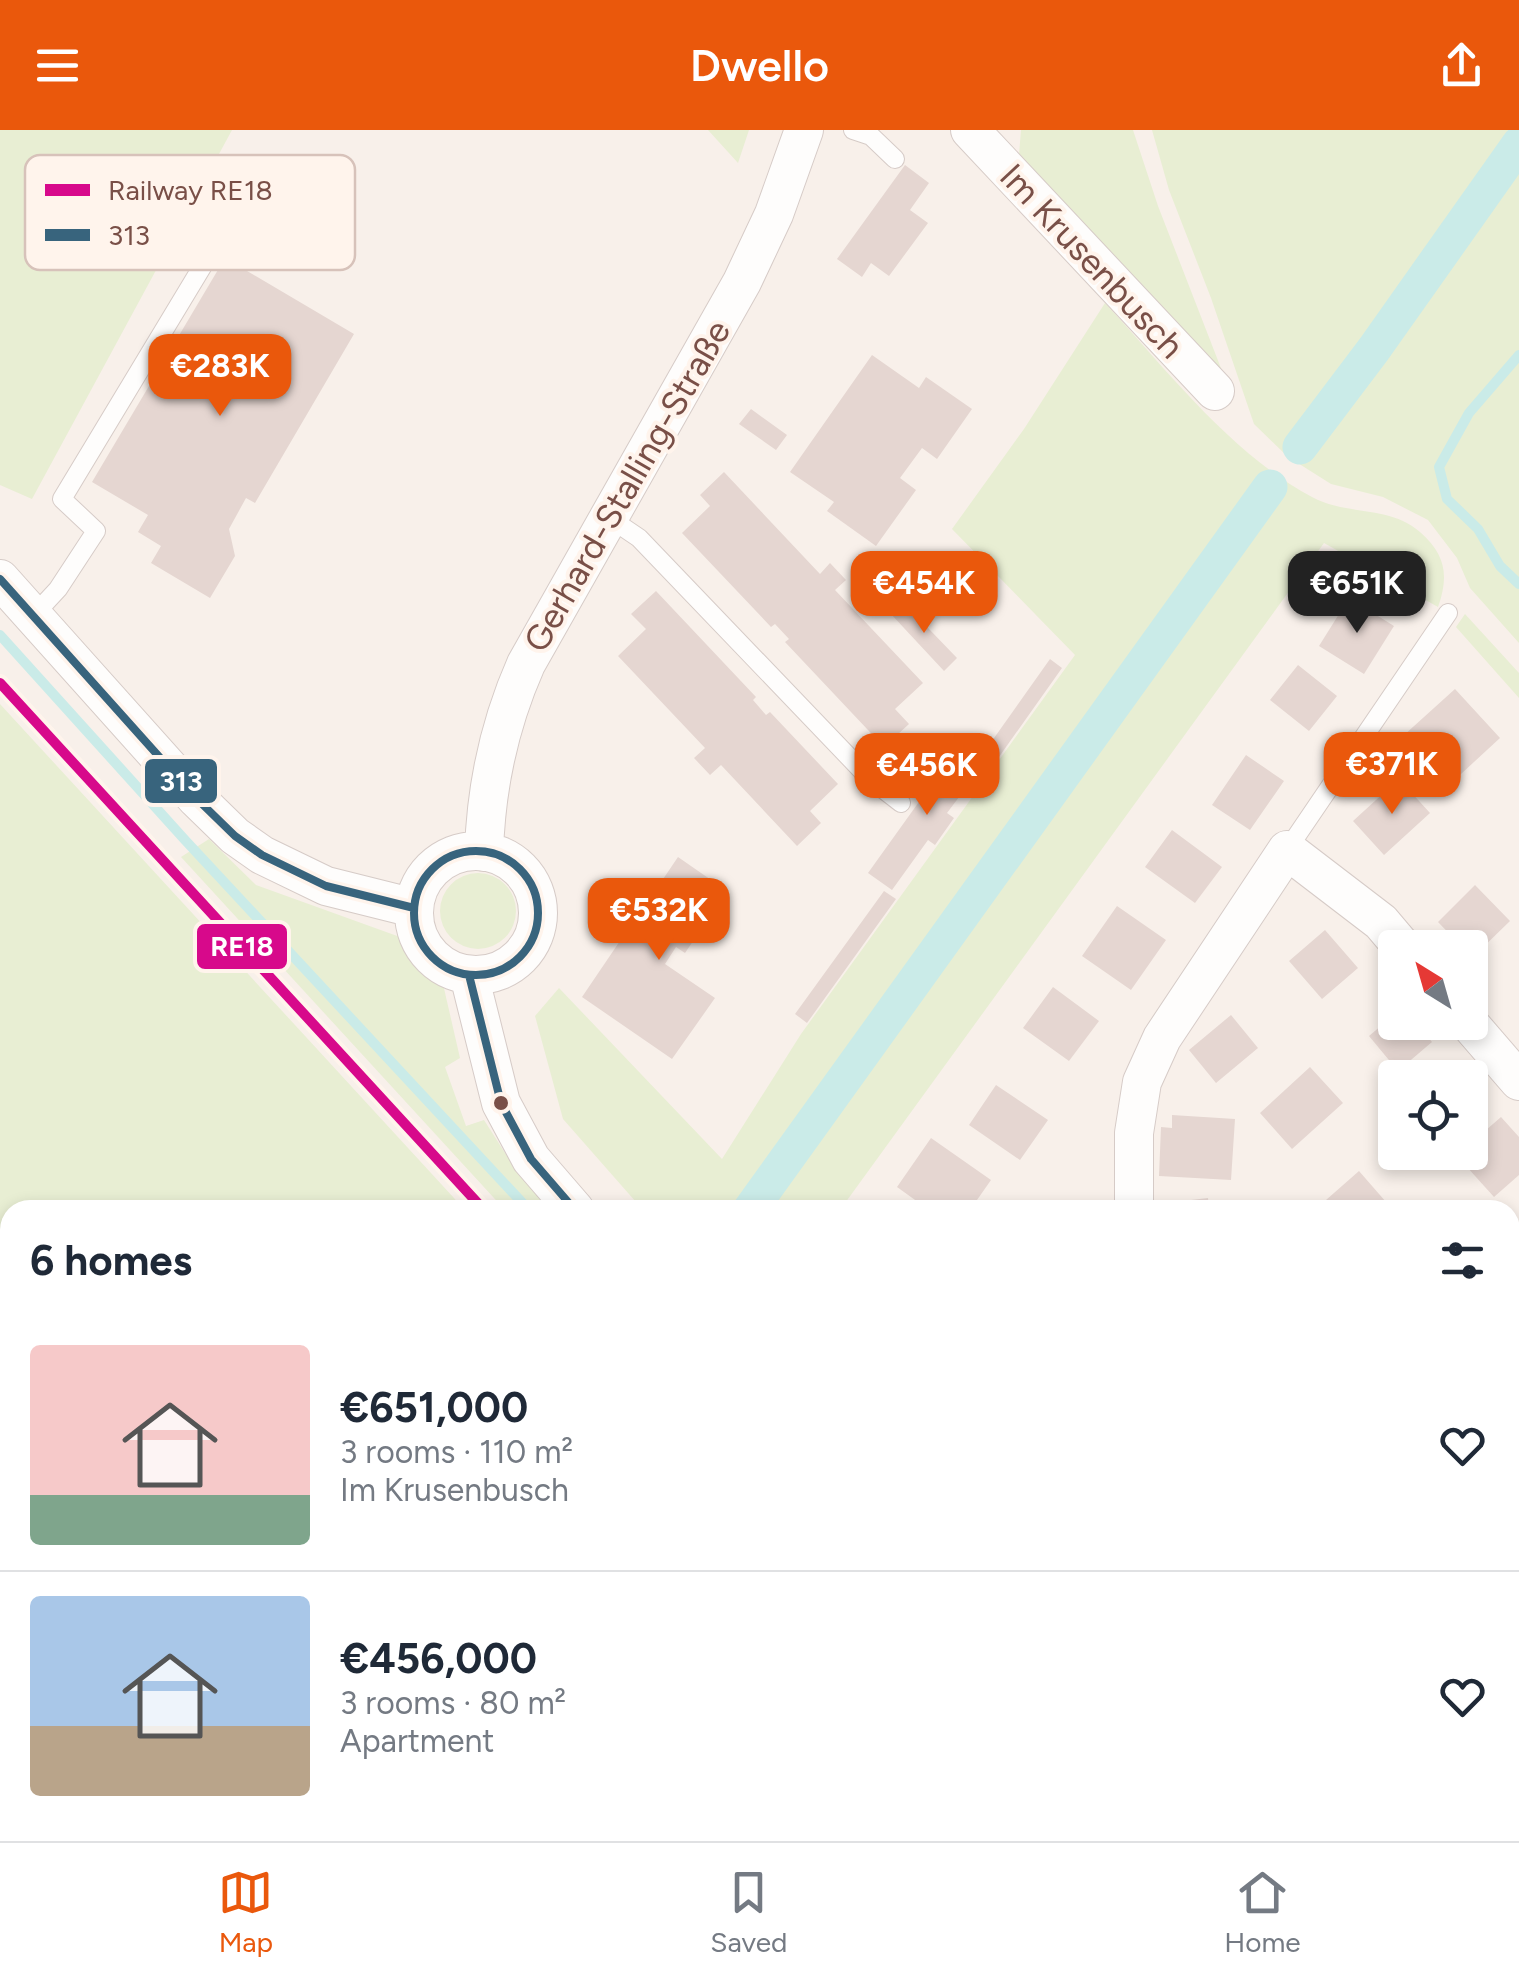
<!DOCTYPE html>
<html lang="en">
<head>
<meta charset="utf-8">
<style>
  :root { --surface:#fff; --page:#f6f6f7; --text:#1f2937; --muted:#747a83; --line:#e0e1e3; --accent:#ea580c }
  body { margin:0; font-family:Figtree,sans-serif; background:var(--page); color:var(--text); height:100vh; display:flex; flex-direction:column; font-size:38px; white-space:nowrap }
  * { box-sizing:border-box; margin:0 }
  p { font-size:32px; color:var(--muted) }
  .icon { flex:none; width:55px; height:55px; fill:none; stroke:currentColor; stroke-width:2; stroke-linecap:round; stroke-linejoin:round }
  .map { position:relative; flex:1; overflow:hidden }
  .side { position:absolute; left:0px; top:1070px; width:1520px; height:642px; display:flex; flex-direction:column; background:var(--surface); border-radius:30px 30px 0 0; box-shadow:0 5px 15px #0003 }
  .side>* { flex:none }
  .needle { width:65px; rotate:323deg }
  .tools { position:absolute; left:1378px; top:800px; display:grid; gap:20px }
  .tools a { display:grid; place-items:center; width:110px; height:110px; border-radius:10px; background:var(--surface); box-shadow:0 5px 15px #0003; font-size:50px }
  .price { position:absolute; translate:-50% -85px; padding:0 22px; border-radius:20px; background:var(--accent); color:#fff; font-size:32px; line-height:65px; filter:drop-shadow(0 2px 5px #0008) }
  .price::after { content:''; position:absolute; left:50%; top:60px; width:30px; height:22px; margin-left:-15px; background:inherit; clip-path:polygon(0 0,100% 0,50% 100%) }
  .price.selected { background:#222; color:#fff }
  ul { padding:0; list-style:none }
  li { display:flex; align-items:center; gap:30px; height:250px; padding:0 30px }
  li+li { border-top:2px solid var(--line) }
  li span { display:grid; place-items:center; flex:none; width:280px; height:200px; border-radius:10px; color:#555 }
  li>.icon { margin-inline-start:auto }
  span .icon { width:120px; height:120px; fill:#fffc; stroke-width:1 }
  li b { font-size:42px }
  h2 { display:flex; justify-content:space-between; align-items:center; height:120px; padding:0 30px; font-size:42px }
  header { display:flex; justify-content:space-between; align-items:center; height:130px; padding:0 30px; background:var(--accent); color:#fff; font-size:45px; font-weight:600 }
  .tabs { display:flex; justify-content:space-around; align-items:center; height:140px; border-top:2px solid var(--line); background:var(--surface); font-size:28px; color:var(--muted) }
  .tabs a { display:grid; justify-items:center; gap:5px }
  .tabs .selected { color:var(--accent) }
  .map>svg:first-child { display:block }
  .green { fill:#e8eed3 }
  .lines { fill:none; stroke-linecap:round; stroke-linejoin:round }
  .stream { stroke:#caebe8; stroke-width:10 }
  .canal { stroke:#caebe8; stroke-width:35 }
  .building { fill:#e5d6d1 }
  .service-casing { stroke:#d6cbc7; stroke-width:20 }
  .minor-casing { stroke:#d6cbc7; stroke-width:40 }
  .service { stroke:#fefdfc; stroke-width:18 }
  .minor { stroke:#fefdfc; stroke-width:38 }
  .bus-1-casing { stroke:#fff4ec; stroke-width:15 }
  .bus-1 { stroke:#38647d; stroke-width:8 }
  .rail-1-casing { stroke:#fff4ec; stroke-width:18 }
  .rail-1 { stroke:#d7098b; stroke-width:10 }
  .bus-dot { fill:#794f47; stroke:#fff4ec; stroke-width:4 }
  .labels { text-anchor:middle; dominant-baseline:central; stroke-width:8; stroke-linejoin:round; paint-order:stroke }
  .street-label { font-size:35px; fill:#794f47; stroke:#fff4ec }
  .key { fill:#fff4ec; stroke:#d7c2ba; stroke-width:2.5 }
  .key-label { font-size:28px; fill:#794f47 }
  .line-badge { stroke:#fff4ec; stroke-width:4 }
  .badge-label { font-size:28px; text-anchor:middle; font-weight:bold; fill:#fff }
</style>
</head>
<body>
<header><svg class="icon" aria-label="menu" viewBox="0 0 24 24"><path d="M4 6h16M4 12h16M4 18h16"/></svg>Dwello<svg class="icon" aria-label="share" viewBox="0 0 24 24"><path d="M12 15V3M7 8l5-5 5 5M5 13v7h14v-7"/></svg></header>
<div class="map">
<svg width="1519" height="1711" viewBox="0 0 1519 1711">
  <rect width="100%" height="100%" fill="#f8f0ea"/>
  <path class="green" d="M0,0H232L32,369L0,355Z
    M708,0H749L738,33Z
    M1021,0H1133L1158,76L1231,264L1018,37Z
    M1152,0H1519V6L1289,328L1254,294L1211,168L1169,60Z
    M1519,17V513L1470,458L1457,428L1428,390L1383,367L1331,354L1293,330Z
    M1105,173C1167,240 1230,323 1312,367C1347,386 1389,375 1420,402C1446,425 1449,446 1438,477L1324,413L840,1080H643L563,989L535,886L559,858L722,1029L801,904L1075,525L952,399L1024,299Z
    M1465,484L1519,543V568L1456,497Z
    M0,574L465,1080H10V1702H1041L1049,1711H0Z
    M209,709L256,755L400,807L443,854L460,928L445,937L466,996L484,990L516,1040L551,1080H505L181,727Z
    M440 781a38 38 0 1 1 76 0a38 38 0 1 1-76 0Z
    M1075,1703H1122L1129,1711H1083Z"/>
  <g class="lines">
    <path class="stream" d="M1519,225L1469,283L1439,337L1447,369L1478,399L1500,436L1519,454
      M0,505L185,710L529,1080"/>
    <path class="canal" d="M1300,317L1374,219L1519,14
      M750,1080L1270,357"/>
  </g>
  <path class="building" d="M905,35L929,53L910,80L928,93L889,146L871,133L862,147L837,129Z
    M225,128L354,204L255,373L246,368L229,399L235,426L210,468L151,433L161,416L138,402L148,385L92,352Z
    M872,225L919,258L926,247L972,279L937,329L922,318L900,348L916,360L876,416L827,381L834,372L790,342Z
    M751,279L787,305L776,320L739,294Z
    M724,342L820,444L830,433L846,450L835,460L923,553L895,579L909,594L884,617L785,512L789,509L775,494L771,497L682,403L710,376L700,365Z
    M656,461L756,567L753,570L766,585L770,582L838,654L810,681L821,693L797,716L721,635L710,645L694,628L705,618L618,526L646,499L631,484Z
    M1349,468L1394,496L1364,544L1319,516Z
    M903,472L957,528L944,541L890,483Z
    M1050,529L1062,538L994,634L982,625Z
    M1298,535L1337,566L1309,601L1270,570Z
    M1455,559L1500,608L1448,656L1403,606Z
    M959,616L984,634L947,683L954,688L935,715L928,710L892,760L868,743Z
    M1246,625L1284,651L1250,700L1212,675Z
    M1399,649L1430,683L1384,725L1353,691Z
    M1172,700L1222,737L1195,773L1145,737Z
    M678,727L727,761L685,823L676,817L665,834L715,868L672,929L582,867L624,805L629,809L640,792L636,789Z
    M1475,755L1510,791L1472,828L1470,818H1463L1438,792Z
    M884,761L896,769L807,893L795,884Z
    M1117,776L1166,810L1131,860L1082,826Z
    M1325,800L1358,838L1322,869L1289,831Z
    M1053,857L1099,891L1069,931L1023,898Z
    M1395,884V892H1415L1432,912L1398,941L1369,906Z
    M1231,885L1258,918L1216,953L1189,920Z
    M1310,937L1343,973L1292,1019L1260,983Z
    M996,955L1048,990L1020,1030L969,995Z
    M1172,985L1235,989L1231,1050L1159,1046L1161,997L1172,998Z
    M1501,987L1519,1007V1045L1494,1067L1457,1026L1470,1022V1014Z
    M931,1008L991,1050L970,1080H929L897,1057Z
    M1359,1041L1393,1080H1334L1326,1070Z
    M1208,1068L1209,1080H1166V1073Z
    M1519,1254V1287L1510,1277V1262Z
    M1515,1671L1519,1674V1711H1493L1498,1702H1510V1680Z"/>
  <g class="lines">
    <defs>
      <path id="service" d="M853,0L871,6L895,29
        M608,387L639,408L870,649L901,673
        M33,486L58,459L96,401L62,369L205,132
        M1287,720L1448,483"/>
      <path id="minor" d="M970,0L1215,261
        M0,449L197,669L235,706L262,725L326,756L414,778
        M414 783a62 62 0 1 1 124 0a62 62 0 1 1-124 0Z
        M484,722C486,655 499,595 526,534L742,152L774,84L804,0
        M469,845L501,973L531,1029L575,1080
        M1468,892L1519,951
        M1134,1080V1003L1142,952L1162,908L1287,720L1381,792L1403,818
        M1510,1598L1519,1604
        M1145,1702L1153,1711
        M1430,1711L1435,1702"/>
    </defs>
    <use href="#service" class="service-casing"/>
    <use href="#minor" class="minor-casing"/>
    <use href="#service" class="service"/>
    <use href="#minor" class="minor"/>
    <defs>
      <path id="bus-1" d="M0,449L197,669L235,706L262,725L326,756L414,778
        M414 783a62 62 0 1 1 124 0a62 62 0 1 1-124 0Z
        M469,845L501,973L531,1029L575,1080"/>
    </defs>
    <use href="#bus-1" class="bus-1-casing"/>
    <use href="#bus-1" class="bus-1"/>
    <defs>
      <path id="rail-1" d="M0,553L484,1080"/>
    </defs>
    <use href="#rail-1" class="rail-1-casing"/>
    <use href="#rail-1" class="rail-1"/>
  </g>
  <circle class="bus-dot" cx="501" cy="973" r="9"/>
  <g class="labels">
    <g class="street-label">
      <text transform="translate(1092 131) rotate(47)">Im Krusenbusch</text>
      <text transform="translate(627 356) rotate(-60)">Gerhard-Stalling-Straße</text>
    </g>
  </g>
  <rect x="25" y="25" width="330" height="115" rx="15" class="key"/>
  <rect x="45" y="54" width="45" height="12" fill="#d7098b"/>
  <rect x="45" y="99" width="45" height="12" fill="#38647d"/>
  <g class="key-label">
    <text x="108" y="70">Railway RE18</text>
    <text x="108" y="115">313</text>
  </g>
  <g class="line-badge">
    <rect x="143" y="627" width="76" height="48" rx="10" fill="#38647d"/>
    <rect x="195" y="792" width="94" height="49" rx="10" fill="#d7098b"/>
  </g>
  <g class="badge-label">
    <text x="181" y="661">313</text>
    <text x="242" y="826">RE18</text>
  </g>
</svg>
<div class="tools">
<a><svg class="needle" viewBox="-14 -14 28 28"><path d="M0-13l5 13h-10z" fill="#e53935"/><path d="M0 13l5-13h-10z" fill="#747a83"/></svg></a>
<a><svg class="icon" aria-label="locate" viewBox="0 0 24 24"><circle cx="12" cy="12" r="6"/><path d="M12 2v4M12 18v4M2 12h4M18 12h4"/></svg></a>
</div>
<b class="price" style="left:220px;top:289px">€283K</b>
<b class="price" style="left:924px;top:506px">€454K</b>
<b class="price selected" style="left:1357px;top:506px">€651K</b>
<b class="price" style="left:1392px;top:687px">€371K</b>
<b class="price" style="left:927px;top:688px">€456K</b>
<b class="price" style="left:659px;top:833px">€532K</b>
<section class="side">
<h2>6 homes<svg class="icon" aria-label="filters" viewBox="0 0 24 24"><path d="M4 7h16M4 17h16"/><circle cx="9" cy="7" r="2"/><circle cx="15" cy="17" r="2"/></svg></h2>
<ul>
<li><span style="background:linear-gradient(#f6c9c9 75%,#7fa58c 0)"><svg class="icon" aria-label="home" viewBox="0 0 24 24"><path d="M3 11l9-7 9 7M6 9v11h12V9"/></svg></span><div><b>€651,000</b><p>3 rooms · 110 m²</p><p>Im Krusenbusch</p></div><svg class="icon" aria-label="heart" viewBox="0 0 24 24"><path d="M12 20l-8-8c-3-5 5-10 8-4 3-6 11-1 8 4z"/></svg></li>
<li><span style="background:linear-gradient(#a9c7e8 65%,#b9a48a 0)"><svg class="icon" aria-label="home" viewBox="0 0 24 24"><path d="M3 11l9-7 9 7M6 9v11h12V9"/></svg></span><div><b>€456,000</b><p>3 rooms · 80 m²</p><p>Apartment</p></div><svg class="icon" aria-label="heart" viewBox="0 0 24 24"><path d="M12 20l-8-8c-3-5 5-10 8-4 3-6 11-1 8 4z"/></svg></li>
</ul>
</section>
</div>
<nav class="tabs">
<a class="selected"><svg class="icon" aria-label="map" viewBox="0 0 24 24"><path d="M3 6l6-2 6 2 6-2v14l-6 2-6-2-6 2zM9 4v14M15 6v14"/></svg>Map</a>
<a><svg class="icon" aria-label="saved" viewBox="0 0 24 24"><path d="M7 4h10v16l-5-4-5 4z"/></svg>Saved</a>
<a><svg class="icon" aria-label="home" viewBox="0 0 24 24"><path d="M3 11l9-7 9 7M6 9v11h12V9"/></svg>Home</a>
</nav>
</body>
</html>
